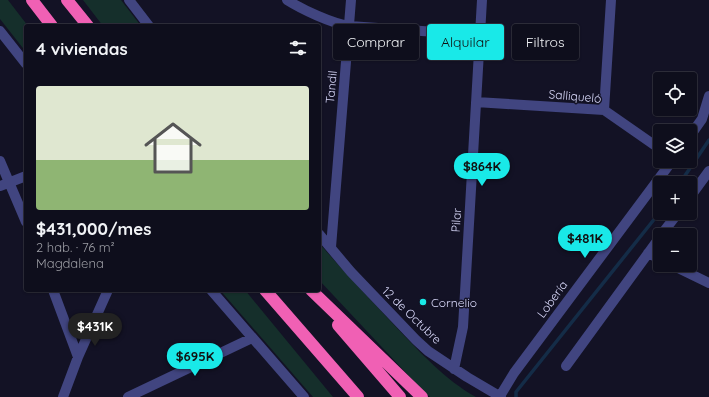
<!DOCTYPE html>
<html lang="es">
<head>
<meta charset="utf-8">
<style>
  :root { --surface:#0e0e1c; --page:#1c1c29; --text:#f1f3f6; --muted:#9b9ca3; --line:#2e2e3b; --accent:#19e9e8 }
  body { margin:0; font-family:Quicksand,sans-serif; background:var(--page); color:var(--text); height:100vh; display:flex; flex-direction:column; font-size:15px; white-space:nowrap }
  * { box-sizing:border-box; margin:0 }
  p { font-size:13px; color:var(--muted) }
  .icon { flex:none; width:22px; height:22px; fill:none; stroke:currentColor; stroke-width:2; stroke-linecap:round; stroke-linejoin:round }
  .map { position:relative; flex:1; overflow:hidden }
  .side { position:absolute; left:24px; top:24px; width:297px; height:268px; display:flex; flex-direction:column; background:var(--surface); border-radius:4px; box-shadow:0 1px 3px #0004,0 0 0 1px var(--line) }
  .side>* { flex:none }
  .top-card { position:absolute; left:333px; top:24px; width:316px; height:36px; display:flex; gap:8px }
  .buttons { position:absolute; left:653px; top:72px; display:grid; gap:8px }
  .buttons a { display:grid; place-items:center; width:44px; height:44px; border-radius:4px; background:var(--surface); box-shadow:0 1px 3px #0004,0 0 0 1px var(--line); font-size:20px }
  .price { position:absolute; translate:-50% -34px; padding:0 9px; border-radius:14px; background:var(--accent); color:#111; font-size:13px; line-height:26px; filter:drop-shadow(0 1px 2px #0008) }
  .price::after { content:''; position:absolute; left:50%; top:24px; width:12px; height:9px; margin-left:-6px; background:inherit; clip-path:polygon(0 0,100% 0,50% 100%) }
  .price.active { background:#222; color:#fff }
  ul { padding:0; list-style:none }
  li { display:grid; align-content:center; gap:8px; height:212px; padding:0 12px }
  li+li { border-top:1px solid var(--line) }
  li span { display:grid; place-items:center; height:124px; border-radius:4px; color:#555 }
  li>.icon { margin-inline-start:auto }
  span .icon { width:72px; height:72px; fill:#fffc; stroke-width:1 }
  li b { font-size:17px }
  h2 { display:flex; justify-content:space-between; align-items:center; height:48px; padding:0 12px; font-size:17px }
  .chip { padding:0 14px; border-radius:4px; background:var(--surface); box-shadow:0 1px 3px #0004,0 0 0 1px var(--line); font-size:14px; line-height:36px }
  .chip.active { background:var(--accent); color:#111 }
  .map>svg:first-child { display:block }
  .green { fill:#152f2b }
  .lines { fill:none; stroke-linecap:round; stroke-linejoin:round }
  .stream { stroke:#142c47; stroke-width:3.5 }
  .minor { stroke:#414580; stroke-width:10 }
  .highway { stroke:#f060b4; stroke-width:12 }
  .poi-dot { fill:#19e9e8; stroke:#131225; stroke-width:1.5 }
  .labels { text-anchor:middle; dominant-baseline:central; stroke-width:3; stroke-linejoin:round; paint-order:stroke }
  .street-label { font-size:12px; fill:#dadafb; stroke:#131225 }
  .poi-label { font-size:12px; fill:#dadafb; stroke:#131225; text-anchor:start }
</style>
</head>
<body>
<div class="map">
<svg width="709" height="397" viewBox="0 0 709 397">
  <rect width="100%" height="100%" fill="#131225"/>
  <path class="green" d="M0,0H8L28,26H26V52L0,19Z
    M83,0H121L141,26H103Z
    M319,243C344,272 370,299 396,327C420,352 445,380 476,397H430L423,391L319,280Z
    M220,290H245L333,397H313Z"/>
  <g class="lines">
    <path class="stream" d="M680,183L709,140
      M516,397V392L660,212"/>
    <path class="minor" d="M129,0L149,26
      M287,0C303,10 331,23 349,26L480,35
      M0,31L26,64
      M476,102L604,110L660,149
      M604,110L611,0
      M690,136L702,119L709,96
      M0,161L26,222
      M0,186L26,176
      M690,197L709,171
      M319,234L351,272L416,340L428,351L467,377L501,397
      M661,235L678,213
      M331,247L351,0
      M648,253L660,259
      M672,265L709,283
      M53,290L78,357
      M211,290L304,397
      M566,366L660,237
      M454,369L463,327L482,0
      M500,396L514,373L672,161
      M63,397L78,357L108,290
      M128,397L252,338"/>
    <path class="highway" d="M32,0L52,26
      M67,0L88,26
      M265,290L358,397
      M311,290L422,397
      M338,325L400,397"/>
  </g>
  <circle class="poi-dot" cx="423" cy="302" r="4"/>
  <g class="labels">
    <g class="street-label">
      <text transform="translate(331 87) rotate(-85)">Tandil</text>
      <text transform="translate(575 96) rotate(5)">Salliqueló</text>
      <text transform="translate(456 220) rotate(-87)">Pilar</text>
      <text transform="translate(552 299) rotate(-54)">Lobería</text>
      <text transform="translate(412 315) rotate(44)">12 de Octubre</text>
    </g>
    <g class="poi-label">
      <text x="431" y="302">Cornelio</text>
    </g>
  </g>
</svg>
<div class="buttons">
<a><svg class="icon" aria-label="locate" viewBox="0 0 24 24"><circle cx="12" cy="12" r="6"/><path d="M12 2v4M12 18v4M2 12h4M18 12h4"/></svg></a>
<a><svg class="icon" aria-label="layers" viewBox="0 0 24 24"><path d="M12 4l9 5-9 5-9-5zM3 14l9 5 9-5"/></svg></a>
<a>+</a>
<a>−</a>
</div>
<b class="price" style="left:482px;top:187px">$864K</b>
<b class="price" style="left:585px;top:259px">$481K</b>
<b class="price active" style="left:95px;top:347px">$431K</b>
<b class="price" style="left:195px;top:377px">$695K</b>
<div class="top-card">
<a class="chip">Comprar</a>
<a class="chip active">Alquilar</a>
<a class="chip">Filtros</a>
</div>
<section class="side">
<h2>4 viviendas<svg class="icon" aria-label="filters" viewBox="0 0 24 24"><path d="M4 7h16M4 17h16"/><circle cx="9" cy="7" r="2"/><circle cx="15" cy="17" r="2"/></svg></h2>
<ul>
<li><span style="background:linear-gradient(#dfe7d0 60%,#8fb573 0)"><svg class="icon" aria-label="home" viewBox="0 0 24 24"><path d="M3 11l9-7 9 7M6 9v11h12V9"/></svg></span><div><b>$431,000/mes</b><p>2 hab. · 76 m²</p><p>Magdalena</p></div></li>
</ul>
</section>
</div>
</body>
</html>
